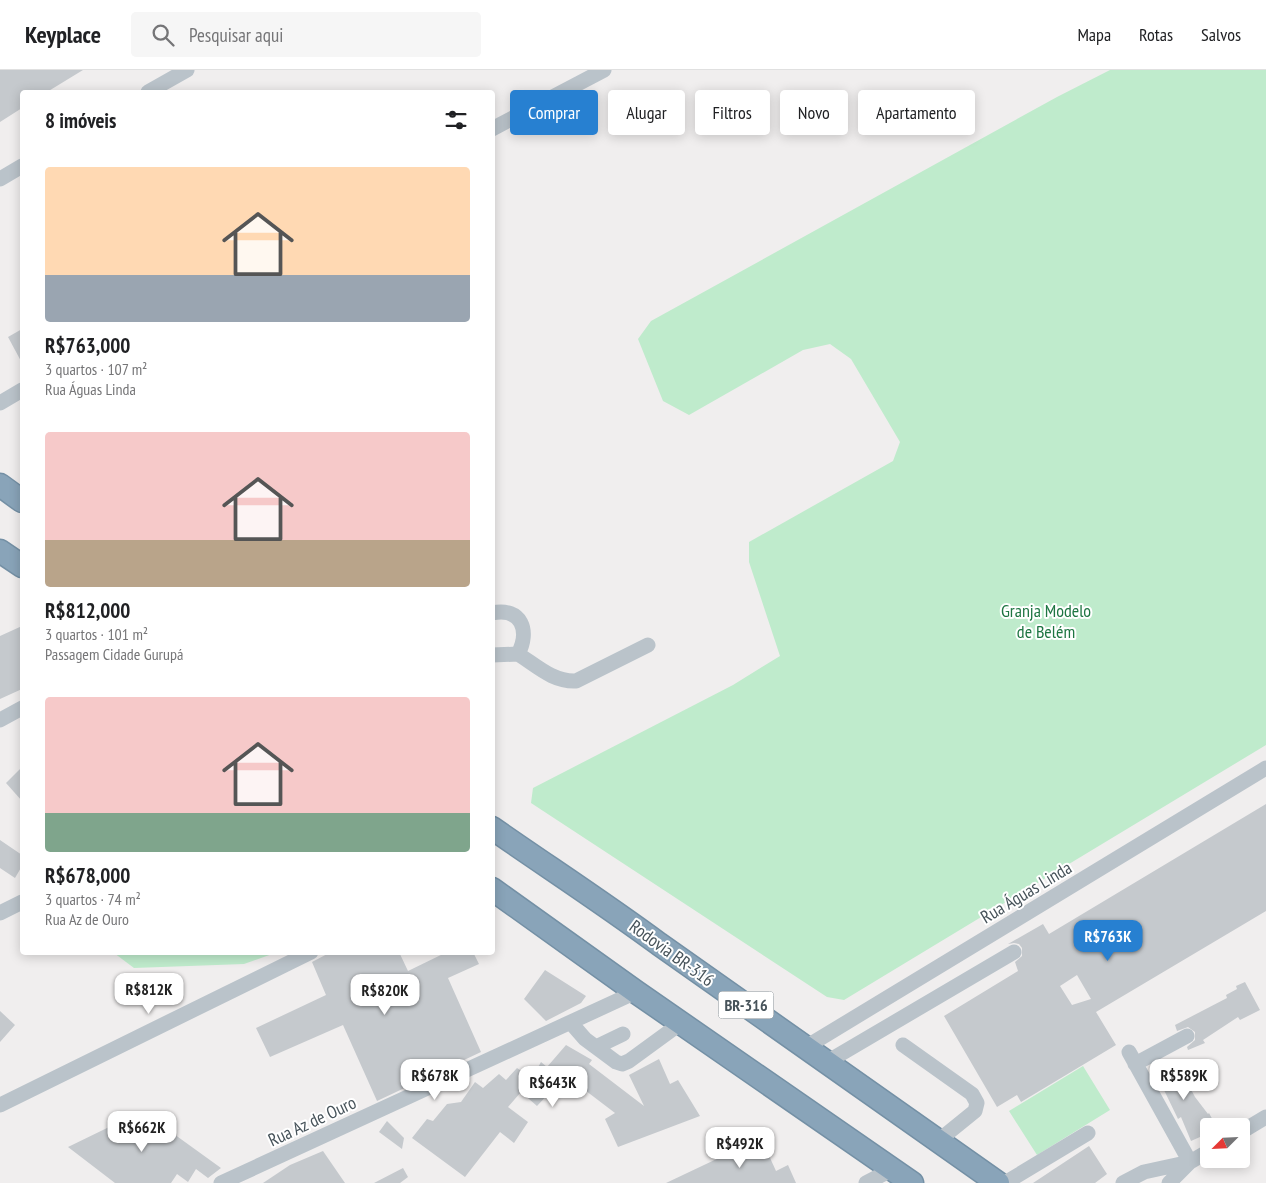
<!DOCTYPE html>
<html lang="pt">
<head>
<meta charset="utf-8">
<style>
  :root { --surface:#fff; --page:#f6f6f6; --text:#202124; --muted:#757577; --line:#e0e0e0; --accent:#2780d1 }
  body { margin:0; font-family:"PT Sans Narrow",sans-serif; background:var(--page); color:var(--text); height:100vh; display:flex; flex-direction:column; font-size:19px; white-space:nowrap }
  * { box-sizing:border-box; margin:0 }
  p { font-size:16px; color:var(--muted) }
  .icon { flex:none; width:28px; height:28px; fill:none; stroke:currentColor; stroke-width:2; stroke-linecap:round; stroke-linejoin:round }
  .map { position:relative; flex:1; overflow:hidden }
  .sheet { position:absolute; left:20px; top:20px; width:475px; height:865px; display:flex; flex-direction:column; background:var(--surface); border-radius:5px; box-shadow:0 2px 12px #0003 }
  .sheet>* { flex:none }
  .top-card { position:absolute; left:510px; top:20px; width:475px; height:45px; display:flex; gap:10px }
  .needle { width:32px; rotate:246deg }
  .tools { position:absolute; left:1200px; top:1048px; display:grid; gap:10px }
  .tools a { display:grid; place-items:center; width:50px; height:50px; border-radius:5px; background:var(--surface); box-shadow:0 2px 12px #0003; font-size:25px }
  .price { position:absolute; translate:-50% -42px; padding:0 11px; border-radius:10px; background:#fff; color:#222; font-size:16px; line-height:32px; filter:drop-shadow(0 1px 2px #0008) }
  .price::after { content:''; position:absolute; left:50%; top:30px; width:15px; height:11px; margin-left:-8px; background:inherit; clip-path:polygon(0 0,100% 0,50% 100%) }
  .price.current { background:var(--accent); color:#fff }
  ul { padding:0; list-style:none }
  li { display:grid; align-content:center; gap:10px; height:265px; padding:0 25px }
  li span { display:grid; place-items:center; height:155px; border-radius:5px; color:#555 }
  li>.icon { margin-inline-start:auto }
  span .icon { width:90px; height:90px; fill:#fffc; stroke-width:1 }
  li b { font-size:21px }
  h2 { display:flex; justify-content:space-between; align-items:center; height:60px; padding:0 25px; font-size:21px }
  .chip { padding:0 18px; border-radius:5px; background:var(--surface); box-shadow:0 2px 12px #0003; font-size:18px; line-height:45px }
  .chip.current { background:var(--accent); color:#fff }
  header { display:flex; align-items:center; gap:30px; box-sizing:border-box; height:70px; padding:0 25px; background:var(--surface); border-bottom:1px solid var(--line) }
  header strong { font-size:24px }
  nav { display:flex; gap:28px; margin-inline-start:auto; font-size:18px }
  .search { width:350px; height:45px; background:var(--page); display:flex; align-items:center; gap:12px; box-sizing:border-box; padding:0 18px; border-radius:5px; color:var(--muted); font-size:19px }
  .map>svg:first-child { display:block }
  .green { fill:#bfebcc }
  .building { fill:#c5c9cd; fill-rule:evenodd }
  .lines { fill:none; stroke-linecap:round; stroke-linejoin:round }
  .highway-casing { stroke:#7490a5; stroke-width:25 }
  .minor { stroke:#bac3ca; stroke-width:15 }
  .highway { stroke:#89a4b9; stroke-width:22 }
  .labels { text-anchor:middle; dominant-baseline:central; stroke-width:4; stroke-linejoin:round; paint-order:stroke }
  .shield { fill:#fff; stroke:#7e878c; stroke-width:1 }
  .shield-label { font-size:16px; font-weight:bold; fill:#47535a }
  .park-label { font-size:18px; fill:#1e7542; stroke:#fff }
  .street-label { font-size:18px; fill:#47535a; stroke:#fff }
</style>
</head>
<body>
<header>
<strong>Keyplace</strong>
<div class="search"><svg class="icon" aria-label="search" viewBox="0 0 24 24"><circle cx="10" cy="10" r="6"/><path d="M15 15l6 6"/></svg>Pesquisar aqui</div>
<nav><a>Mapa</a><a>Rotas</a><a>Salvos</a></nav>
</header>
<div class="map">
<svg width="1266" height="1113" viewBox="0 0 1266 1113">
  <rect width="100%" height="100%" fill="#f0eeee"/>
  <path class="green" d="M1110,0H1266V675L844,930L827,927L531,733L533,718L733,615L780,586L749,492V472L893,391L900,372L851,289L830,274L803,280L689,345L663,331L638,269L651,251L1057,27Z
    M114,883H275L244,894L134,898Z
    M1083,996L1110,1040L1037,1085L1009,1041Z"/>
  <path class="building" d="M0,0H83L47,22H22V38L0,52Z
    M22,259V293L8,267Z
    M22,556V619L0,629V566Z
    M22,697V731L6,713Z
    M1266,734V841L1096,942L1116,975L1021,1032L1017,1025L997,1037L944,946L1018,901L1015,892L1022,886V878L1019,874L1014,873L1008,874L1043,854L1049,864ZM1077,905L1091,929L1072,935L1060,916Z
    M0,770L22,785V796L15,808L0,798Z
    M331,882H399L408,901L447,882H473L479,894L448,908L481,982L377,1031L343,955L270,987L256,958L326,925L312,892Z
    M545,900L586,926L581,933L546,951L524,929Z
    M1245,912L1260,940L1240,950L1238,947L1203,970L1205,973L1188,980L1187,977L1195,970V962L1188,957L1177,961L1175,955L1227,928L1226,925L1237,919L1236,916Z
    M0,941L15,955L0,972Z
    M566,975L592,990L589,994L644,1036L629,1005L659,989L670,1014L678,1010L700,1046L618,1077L605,1049L615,1043L573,1011L563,1026L552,1020L537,1036L521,1022L508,1037L528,1052L514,1073L500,1062L465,1107L412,1068L427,1049L433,1051L447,1034L461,1032L475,1012L483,1018L499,1004L506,1010L517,998L532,1008L541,992L547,997Z
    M1179,992L1186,1005L1184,1006L1195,1027L1208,1044L1209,1043L1216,1056H1209V1063L1191,1071L1181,1047L1178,1049L1164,1020L1161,1021L1153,1005Z
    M142,1041L221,1098L208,1108L196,1099L188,1112L177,1104L171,1113H115L68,1077Z
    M387,1051L404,1068L402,1079L379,1062Z
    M761,1068L776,1101L788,1095L796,1113H666Z
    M1089,1076L1107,1104L1095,1113H1033Z
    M323,1081L345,1113H263L290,1095Z
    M403,1098L408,1107L400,1113H374Z"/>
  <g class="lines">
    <defs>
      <path id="highway" d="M0,415L22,431
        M0,481L22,496
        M492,758C548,797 605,834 659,874L998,1113
        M492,819L636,922L912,1113"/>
    </defs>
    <use href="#highway" class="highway-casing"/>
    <path class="minor" d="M148,22L187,0
      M492,59L604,0
      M0,109L22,96
      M0,333L22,320
      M492,543C522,537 530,561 518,584L492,585
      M518,584C537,596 553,612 576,611L648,575
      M0,650L22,638
      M0,843L22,832
      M571,953L585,969L616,992L622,994L629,991L681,953
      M903,975L972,1024L977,1033L975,1041L938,1071
      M596,977L623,964
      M806,977L1266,698
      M1129,982L1190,1092
      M827,992L1014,882
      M1135,994L1187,966
      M0,1035L311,882
      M1241,1062L1266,1047
      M221,1113L636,922
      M866,1113L893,1099
      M1005,1113L1088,1063
      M1123,1113L1144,1102L1190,1092
      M1169,1113L1190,1092L1209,1081"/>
    <use href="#highway" class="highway"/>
  </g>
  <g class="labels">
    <rect class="shield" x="718.5" y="921.5" width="55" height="27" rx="4"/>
    <g class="shield-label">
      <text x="746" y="935">BR-316</text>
    </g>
    <g class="park-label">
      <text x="1046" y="540">Granja Modelo<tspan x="1046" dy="21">de Belém</tspan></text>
    </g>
    <g class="street-label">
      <text transform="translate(1026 822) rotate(-31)">Rua Águas Linda</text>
      <text transform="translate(672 883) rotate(36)">Rodovia BR-316</text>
      <text transform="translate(312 1051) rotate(-25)">Rua Az de Ouro</text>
    </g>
  </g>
</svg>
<div class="tools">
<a><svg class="needle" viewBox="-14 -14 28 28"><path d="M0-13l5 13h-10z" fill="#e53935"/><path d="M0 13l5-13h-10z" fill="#757577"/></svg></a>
</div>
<b class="price current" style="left:1108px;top:892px">R$763K</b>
<b class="price" style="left:149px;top:945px">R$812K</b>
<b class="price" style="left:385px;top:946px">R$820K</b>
<b class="price" style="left:435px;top:1031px">R$678K</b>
<b class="price" style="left:1184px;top:1031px">R$589K</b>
<b class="price" style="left:553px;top:1038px">R$643K</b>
<b class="price" style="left:142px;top:1083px">R$662K</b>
<b class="price" style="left:740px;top:1099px">R$492K</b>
<div class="top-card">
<a class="chip current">Comprar</a>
<a class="chip">Alugar</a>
<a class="chip">Filtros</a>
<a class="chip">Novo</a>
<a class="chip">Apartamento</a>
</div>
<section class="sheet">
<h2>8 imóveis<svg class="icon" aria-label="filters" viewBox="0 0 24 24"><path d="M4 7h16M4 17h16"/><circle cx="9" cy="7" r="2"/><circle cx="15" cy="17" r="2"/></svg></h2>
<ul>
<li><span style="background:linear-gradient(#ffd9b3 70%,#9aa5b1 0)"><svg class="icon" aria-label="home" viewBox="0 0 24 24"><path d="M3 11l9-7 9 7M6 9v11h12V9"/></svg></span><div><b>R$763,000</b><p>3 quartos · 107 m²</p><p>Rua Águas Linda</p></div></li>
<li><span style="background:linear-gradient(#f6c9c9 70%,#b9a48a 0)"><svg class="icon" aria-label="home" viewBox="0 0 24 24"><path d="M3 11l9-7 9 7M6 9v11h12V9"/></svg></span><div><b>R$812,000</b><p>3 quartos · 101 m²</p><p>Passagem Cidade Gurupá</p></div></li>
<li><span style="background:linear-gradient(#f6c9c9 75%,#7fa58c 0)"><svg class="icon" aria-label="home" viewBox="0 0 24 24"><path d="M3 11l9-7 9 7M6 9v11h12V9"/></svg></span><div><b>R$678,000</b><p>3 quartos · 74 m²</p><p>Rua Az de Ouro</p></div></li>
</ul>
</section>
</div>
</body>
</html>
